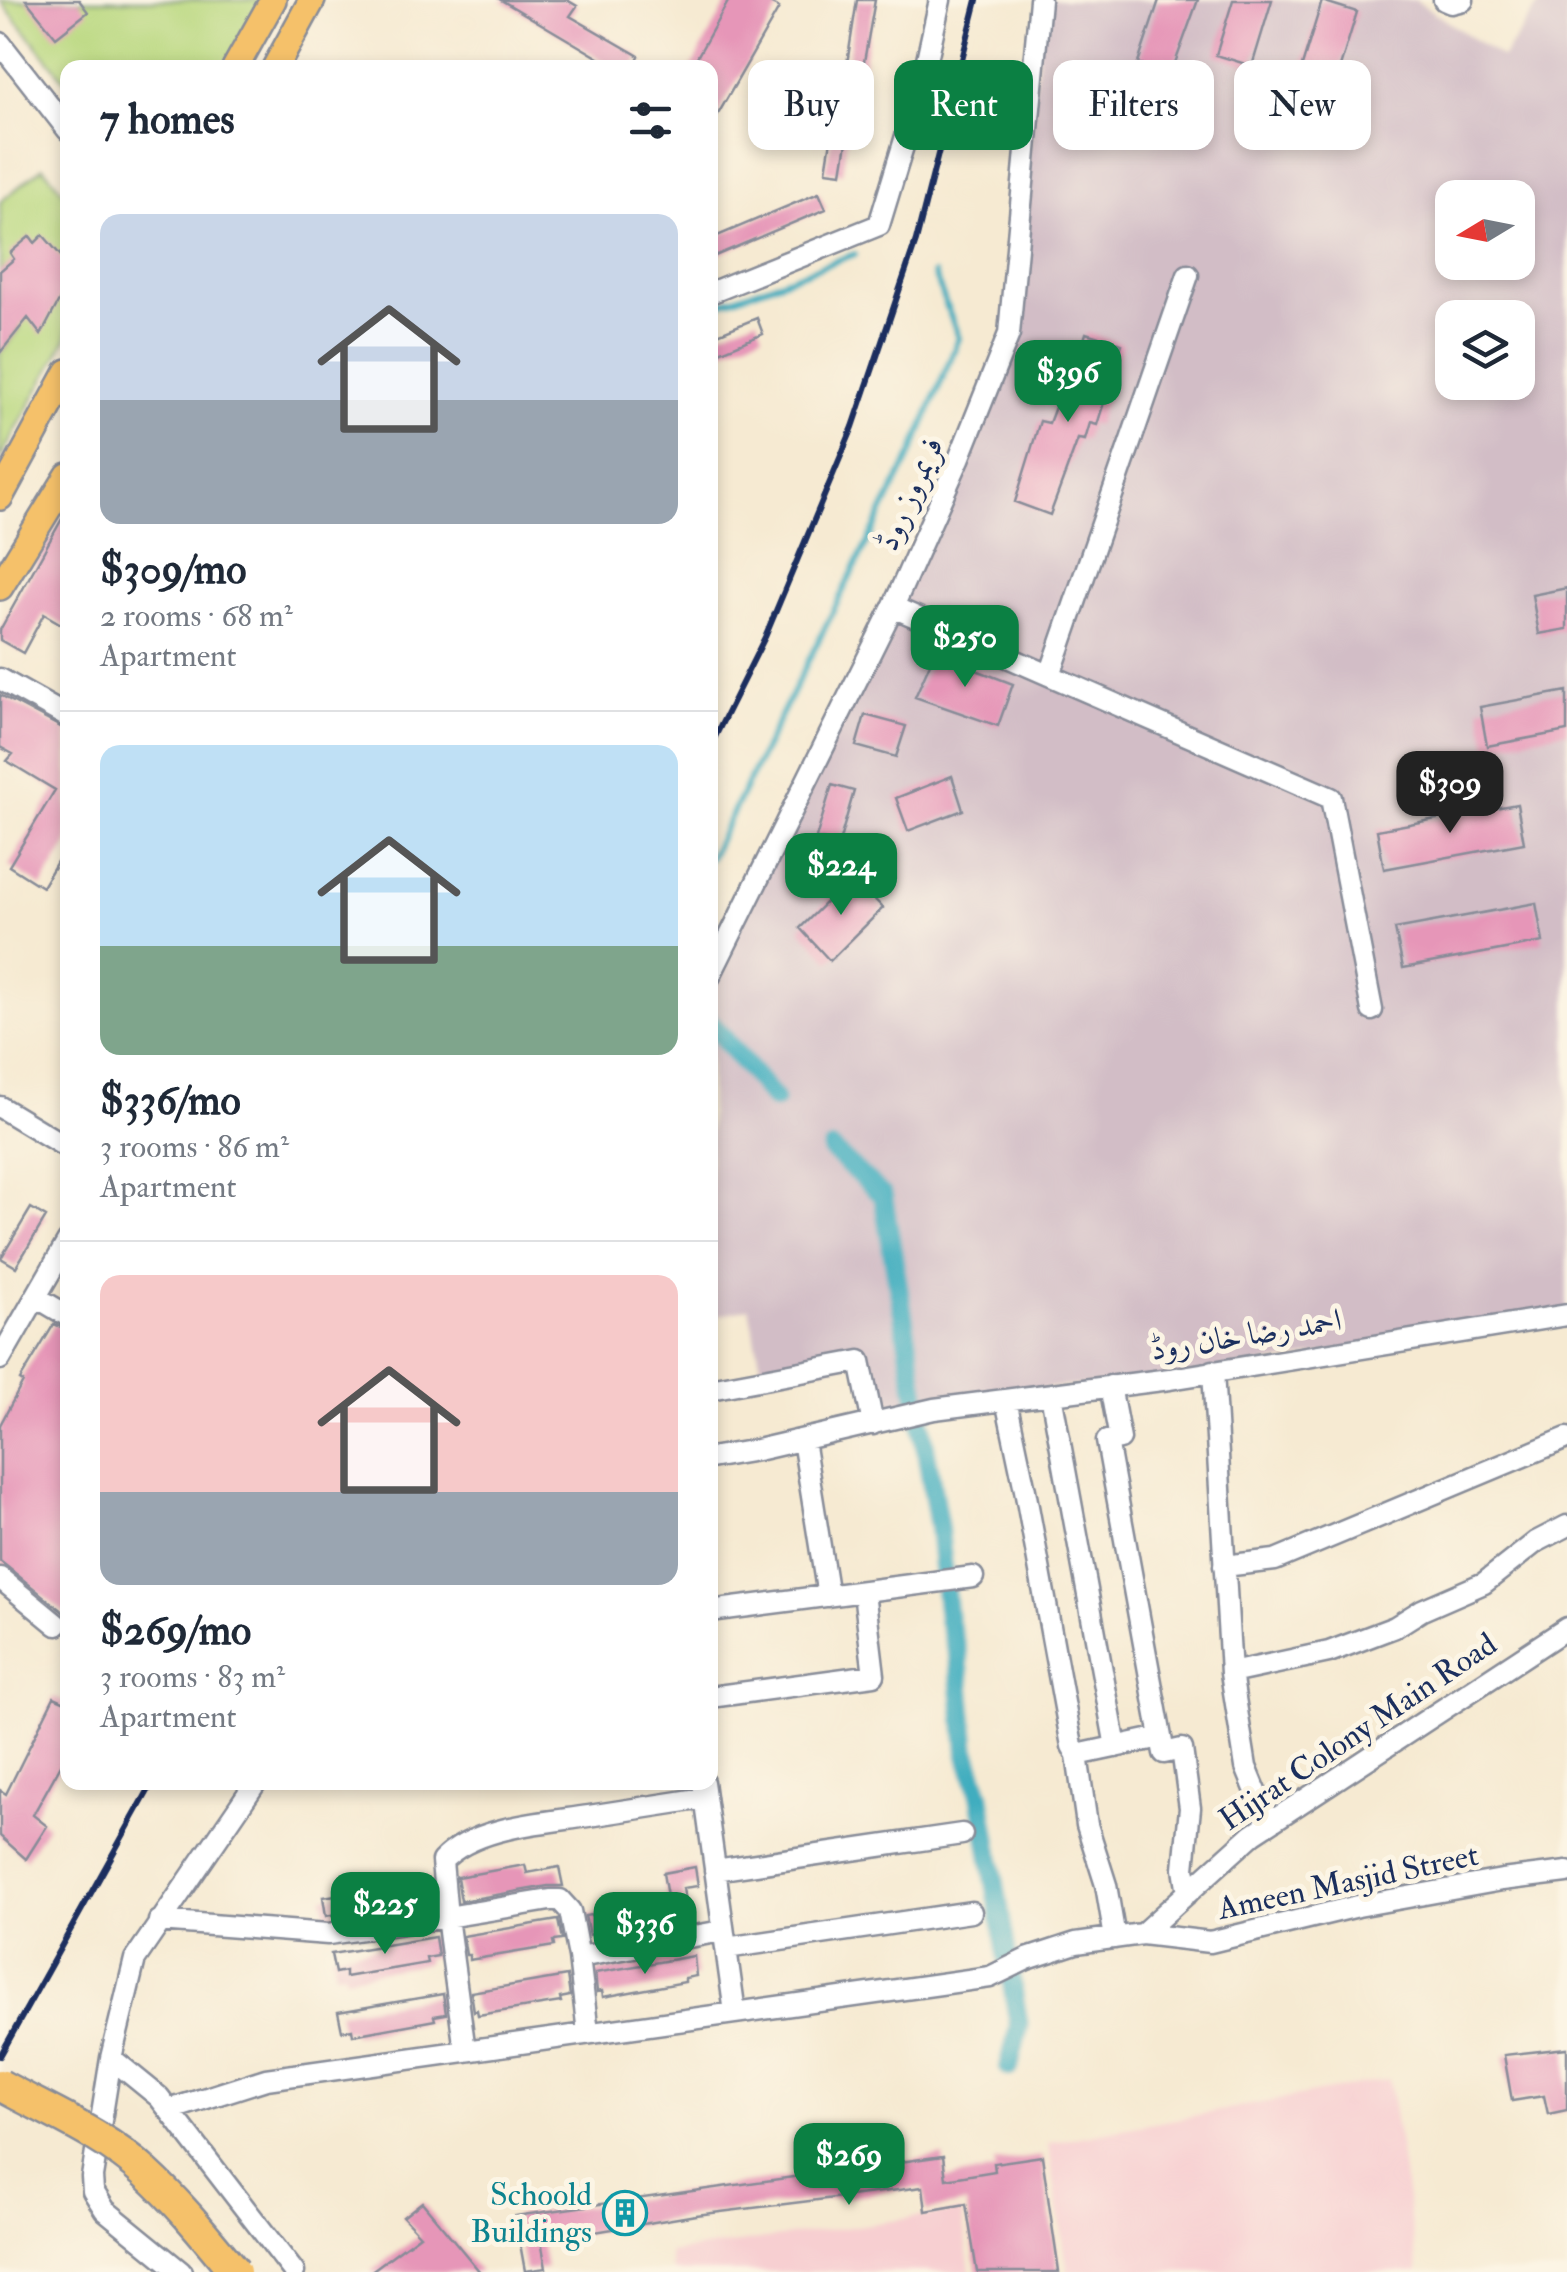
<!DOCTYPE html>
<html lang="en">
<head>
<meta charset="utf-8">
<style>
  :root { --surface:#fff; --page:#f2f2f3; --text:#1f2937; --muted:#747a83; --line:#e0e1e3; --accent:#0b8043 }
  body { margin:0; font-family:"IM FELL Double Pica",Amiri,serif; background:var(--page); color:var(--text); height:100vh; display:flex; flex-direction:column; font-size:38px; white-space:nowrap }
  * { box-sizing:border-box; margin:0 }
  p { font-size:32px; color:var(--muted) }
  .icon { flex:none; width:55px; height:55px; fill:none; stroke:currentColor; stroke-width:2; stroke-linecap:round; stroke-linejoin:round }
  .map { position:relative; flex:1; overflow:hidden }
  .side { position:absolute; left:60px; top:60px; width:658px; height:1730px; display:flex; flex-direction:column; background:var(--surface); border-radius:20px; box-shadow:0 5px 15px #0003 }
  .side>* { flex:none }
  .banner { position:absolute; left:748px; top:60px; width:668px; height:90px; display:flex; gap:20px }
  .needle { width:65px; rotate:260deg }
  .fabs { position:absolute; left:1435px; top:180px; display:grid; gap:20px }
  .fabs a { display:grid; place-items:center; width:100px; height:100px; border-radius:20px; background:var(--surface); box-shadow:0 5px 15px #0003; font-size:50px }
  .price { position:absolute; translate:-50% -85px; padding:0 22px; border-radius:20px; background:var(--accent); color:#fff; font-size:32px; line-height:65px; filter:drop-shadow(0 2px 5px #0008) }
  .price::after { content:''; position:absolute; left:50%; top:60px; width:30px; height:22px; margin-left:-15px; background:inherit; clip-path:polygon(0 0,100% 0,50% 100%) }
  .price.on { background:#222; color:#fff }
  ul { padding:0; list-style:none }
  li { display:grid; align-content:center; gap:20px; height:530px; padding:0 40px }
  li+li { border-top:2px solid var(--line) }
  li span { display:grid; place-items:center; height:310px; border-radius:20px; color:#555 }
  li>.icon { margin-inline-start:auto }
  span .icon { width:180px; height:180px; fill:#fffc; stroke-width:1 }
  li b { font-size:42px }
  h2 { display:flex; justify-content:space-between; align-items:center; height:120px; padding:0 40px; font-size:42px }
  .chip { padding:0 35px; border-radius:20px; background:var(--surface); box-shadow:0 5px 15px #0003; font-size:35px; line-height:90px }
  .chip.on { background:var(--accent); color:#fff }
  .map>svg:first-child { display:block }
  .built { fill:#f7cfd1 }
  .industrial { fill:#d2bdc6; fill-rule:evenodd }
  .green { fill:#b9d87f; stroke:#6a846e; stroke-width:2.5 }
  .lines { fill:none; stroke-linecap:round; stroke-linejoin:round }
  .stream { stroke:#40adbf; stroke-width:6 }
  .canal { stroke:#40adbf; stroke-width:20 }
  .building { fill:#e696b8 }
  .minor-casing { stroke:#888c98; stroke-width:25 }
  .major-casing { stroke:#888c98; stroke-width:30 }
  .minor { stroke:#fff; stroke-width:20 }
  .major { stroke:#f5c16b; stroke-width:25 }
  .rail { stroke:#1b2f5e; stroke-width:6 }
  .highway-bridge-casing { stroke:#888c98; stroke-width:35; stroke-linecap:butt }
  .highway-bridge { stroke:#f5c16b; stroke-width:30 }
  .labels { text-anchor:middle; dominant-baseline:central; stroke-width:10; stroke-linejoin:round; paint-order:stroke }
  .street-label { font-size:32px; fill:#1b2f5e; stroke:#fcf5e5 }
  .culture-label { font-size:32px; fill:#0d838f; stroke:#fcf5e5; text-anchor:end }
</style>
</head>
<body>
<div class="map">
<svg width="1567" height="2272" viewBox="0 0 1567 2272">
  <rect width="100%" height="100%" fill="#fcf5e5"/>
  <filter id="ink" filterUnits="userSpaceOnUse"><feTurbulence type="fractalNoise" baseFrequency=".01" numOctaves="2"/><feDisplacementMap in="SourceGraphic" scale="20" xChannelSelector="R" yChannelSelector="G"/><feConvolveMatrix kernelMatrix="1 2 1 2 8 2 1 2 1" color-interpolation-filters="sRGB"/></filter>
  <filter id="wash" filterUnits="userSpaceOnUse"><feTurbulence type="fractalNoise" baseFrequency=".0048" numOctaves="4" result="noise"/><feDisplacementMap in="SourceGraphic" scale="40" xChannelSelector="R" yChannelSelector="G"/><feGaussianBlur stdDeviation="2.25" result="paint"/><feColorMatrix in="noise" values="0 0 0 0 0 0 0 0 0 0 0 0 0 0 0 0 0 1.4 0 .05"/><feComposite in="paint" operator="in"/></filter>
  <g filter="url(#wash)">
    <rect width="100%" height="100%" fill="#f6ead2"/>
    <path class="built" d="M1389,2079L1418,2272H1068L1048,2143Z
      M961,2211L970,2272H672L669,2253Z"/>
    <path class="industrial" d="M1044,0H1415L1502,58L1542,0H1567V1315L1170,1379L937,1396L880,1408L860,1361L764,1380L749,1308L710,1317V974L894,609L1009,334ZM1452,198H1518V262H1452ZM1452,318H1518V382H1452Z"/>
    <path class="green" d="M0,0H267L225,67L68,68L67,83Z
      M43,167L67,196V338L0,459V353L20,329L0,307V202Z"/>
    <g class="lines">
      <path class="stream" d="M710,307L855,254
        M710,858L913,451L959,338L934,274"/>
      <path class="canal" d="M710,1022L774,1099
        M832,1150L883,1196L939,1528L948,1620L958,1655L967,1753L980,1794L1019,2026L1009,2067"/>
    </g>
    <g id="blocks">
      <path class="building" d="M26,0H79L88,12L56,37Z
        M501,0H567L577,6L570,16L639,56L633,68H616Z
        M729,0H764L779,8L710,128V68H691Z
        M857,0H875L862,73L846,70Z
        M1159,0H1198L1171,74L1138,63Z
        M1233,0H1272L1252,66L1216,55Z
        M1322,1L1357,12L1332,93L1297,82Z
        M839,90L855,93L842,173L826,171Z
        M819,193L826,209L710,258V239Z
        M43,235L68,264V284L41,335L28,318L0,353V271L14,259L10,253L30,236L35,243Z
        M757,318L763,334L710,356V337Z
        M1086,333L1122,344L1097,425L1090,423L1085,440L1078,439L1050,515L1015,502L1040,421L1049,423L1055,407L1064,408Z
        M68,508V628L44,614L23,653L0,640V630Z
        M1567,588V629L1539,634L1532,595Z
        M934,654L1013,684L998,726L915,697Z
        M1567,691V731L1487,746L1480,707Z
        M0,695L68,731V843L42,887L9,866L55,790L7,761L13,754L0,747Z
        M865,715L906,726L896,757L856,746Z
        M952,776L963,810L908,831L896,798Z
        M832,785L854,791L839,843L816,838Z
        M1517,804L1524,843L1384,869L1377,830Z
        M852,876L883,908L830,961L800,928Z
        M1536,903L1543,942L1403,968L1395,929Z
        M31,1208L46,1217L16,1267L1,1258Z
        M54,1324L68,1330V1616L0,1561V1425L23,1382L20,1380Z
        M54,1697L68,1703V1752L33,1815L47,1826L26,1859L0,1836V1790L6,1794Z
        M525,1865L527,1873L559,1867L563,1886H548L461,1901L457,1877Z
        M695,1867L698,1886L683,1888L688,1919L676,1921L677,1925L595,1939L594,1934L589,1935L585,1916L668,1902L663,1873Z
        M428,1880L430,1881L432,1899L418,1901L419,1906L337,1919L336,1914L326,1916L323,1897Z
        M558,1920L562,1940L553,1941L554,1946L469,1960V1955H466L463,1936Z
        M435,1937L438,1956L426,1958L427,1963L345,1977V1971L335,1973L331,1954Z
        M694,1956L696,1976L685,1978V1982L603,1997L602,1991L597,1992L595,1973Z
        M567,1976L570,1996L560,1998L561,2002L478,2015L477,2010L474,2011L471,1992Z
        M443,1994L446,2014L434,2016L435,2020L353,2035L352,2029L342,2031L338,2012Z
        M1567,2048V2110L1548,2114L1544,2096L1512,2101L1504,2055Z
        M943,2156L946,2179L995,2171L994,2163L1042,2156L1059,2272H977L966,2204L926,2211L923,2187L696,2215L541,2241L546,2268L525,2271L515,2216Z
        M422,2202L480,2272H370L420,2235L403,2217Z"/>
    </g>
  </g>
  <g filter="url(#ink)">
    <use href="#blocks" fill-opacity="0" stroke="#888c98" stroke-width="2.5"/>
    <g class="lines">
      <defs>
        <path id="minor" d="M1444,0L1451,3L1463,0
          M0,43L68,130
          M710,293L879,225L921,87L940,0
          M893,607L1331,798L1372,1010
          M1050,675L1188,275
          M0,679L68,717
          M710,976L893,607L959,459L1009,334L1040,0
          M0,1107L68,1148
          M36,1297L68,1316
          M0,1359L68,1241
          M1213,1371L1231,1673L1246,1767L1269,1823
          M1110,1386L1120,1439L1107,1441L1161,1737L1164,1753L1182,1749L1190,1808L1184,1868L1188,1893
          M710,1389L860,1361L873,1424
          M1051,1394L1116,1747
          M1006,1400L1025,1490L1072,1746L1077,1755L1087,1825L1106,1885L1115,1938
          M803,1440L828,1596
          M710,1458L757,1450L934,1409L1170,1379L1567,1315
          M1224,1566L1275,1560L1567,1438
          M0,1578L57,1625
          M710,1611L973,1577
          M1231,1673L1329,1652L1395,1627L1422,1610L1484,1583L1536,1542L1567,1526
          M710,1697L874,1675L864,1592
          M1077,1755L1161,1737
          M256,1782L135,1959L111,2058L159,2097L294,2272
          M703,1782L735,2013
          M715,1870L962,1834
          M159,1921L328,1934L447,1917L442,1861C475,1826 543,1823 589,1816C627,1810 666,1804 705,1798
          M1142,1934L1210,1942L1358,1906L1502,1880L1567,1872
          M726,1948L971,1912
          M579,1957L722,1931
          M465,2051L447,1917L550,1900H560L570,1911L579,1957L588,2033
          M111,2058L92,2177L93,2191L105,2210L181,2272
          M169,2110L266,2079L990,1977L1027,1959L1076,1943L1142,1934L1253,1834L1567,1628"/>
        <path id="major" d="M235,68L273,0
          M275,68L312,0
          M0,497L68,372
          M0,587L68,476"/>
      </defs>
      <use href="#minor" class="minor-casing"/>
      <use href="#major" class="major-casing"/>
      <use href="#minor" class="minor"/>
      <use href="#major" class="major"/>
      <path class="rail" d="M710,747L765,637L853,427L916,241L977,0
        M0,2056L153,1782"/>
      <defs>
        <path id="highway-bridge" d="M0,2085C49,2112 105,2135 146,2173C179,2203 207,2238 235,2272"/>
      </defs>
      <use href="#highway-bridge" class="highway-bridge-casing"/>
      <use href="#highway-bridge" class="highway-bridge"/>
    </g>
  </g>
  <defs>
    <symbol id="building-ring" viewBox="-11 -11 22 22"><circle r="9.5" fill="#fcf5e5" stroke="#0f9aa8" stroke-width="1.5"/><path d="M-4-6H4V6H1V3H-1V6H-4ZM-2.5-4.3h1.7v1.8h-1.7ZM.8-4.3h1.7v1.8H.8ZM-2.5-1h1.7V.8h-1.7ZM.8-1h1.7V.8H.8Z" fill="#0f9aa8"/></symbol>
  </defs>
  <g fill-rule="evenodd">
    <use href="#building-ring" x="600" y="2188" width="50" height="50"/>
  </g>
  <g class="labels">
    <g class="street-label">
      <text transform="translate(910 494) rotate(-66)">فریمروز روڈ</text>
      <text transform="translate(1246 1335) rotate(-9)">احمد رضا خان روڈ</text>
      <text transform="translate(1358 1732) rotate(-34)">Hijrat Colony Main Road</text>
      <text transform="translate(1348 1882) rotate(-12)">Ameen Masjid Street</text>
    </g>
    <g class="culture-label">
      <text x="592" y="2195">Schoold<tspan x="592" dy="37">Buildings</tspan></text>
    </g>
  </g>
</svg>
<div class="fabs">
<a><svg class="needle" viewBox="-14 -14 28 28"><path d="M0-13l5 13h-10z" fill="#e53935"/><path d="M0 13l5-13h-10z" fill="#747a83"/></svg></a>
<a><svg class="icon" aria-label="layers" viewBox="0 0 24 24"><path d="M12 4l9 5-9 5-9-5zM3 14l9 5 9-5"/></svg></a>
</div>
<b class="price" style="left:1068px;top:425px">$396</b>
<b class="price" style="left:965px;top:690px">$250</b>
<b class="price on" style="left:1450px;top:836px">$309</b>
<b class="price" style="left:841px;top:918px">$224</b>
<b class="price" style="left:385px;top:1957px">$225</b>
<b class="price" style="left:645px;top:1977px">$336</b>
<b class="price" style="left:849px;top:2208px">$269</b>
<div class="banner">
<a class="chip">Buy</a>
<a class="chip on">Rent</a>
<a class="chip">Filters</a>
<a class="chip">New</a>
</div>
<section class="side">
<h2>7 homes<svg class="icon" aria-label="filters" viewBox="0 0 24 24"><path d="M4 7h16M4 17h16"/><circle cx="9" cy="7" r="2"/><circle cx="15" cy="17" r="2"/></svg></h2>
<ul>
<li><span style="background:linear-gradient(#c9d6e8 60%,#9aa5b1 0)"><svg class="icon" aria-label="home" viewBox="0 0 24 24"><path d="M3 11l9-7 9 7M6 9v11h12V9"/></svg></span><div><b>$309/mo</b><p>2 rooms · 68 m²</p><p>Apartment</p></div></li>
<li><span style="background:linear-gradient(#bfe0f5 65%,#7fa58c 0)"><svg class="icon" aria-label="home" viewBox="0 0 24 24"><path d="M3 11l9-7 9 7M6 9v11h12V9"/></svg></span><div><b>$336/mo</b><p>3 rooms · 86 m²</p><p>Apartment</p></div></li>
<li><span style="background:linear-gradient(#f6c9c9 70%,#9aa5b1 0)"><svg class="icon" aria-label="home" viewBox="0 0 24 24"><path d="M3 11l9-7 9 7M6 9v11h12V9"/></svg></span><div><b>$269/mo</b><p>3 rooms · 83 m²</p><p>Apartment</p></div></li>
</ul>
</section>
</div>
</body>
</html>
